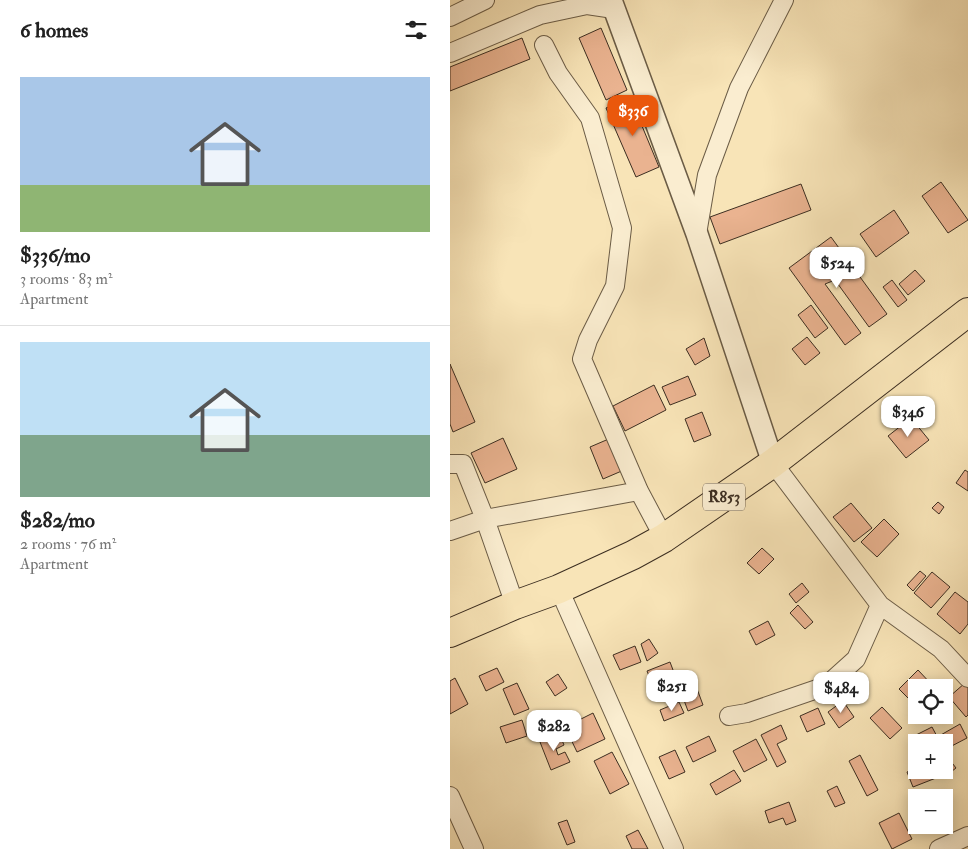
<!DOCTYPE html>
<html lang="en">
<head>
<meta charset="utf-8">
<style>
  :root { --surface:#fff; --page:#f6f6f6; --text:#222; --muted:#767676; --line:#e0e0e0; --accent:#ea580c }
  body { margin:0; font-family:"IM FELL Double Pica",serif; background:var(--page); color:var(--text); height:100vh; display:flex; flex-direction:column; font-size:19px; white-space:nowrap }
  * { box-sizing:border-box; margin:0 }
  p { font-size:16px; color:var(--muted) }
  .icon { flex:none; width:28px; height:28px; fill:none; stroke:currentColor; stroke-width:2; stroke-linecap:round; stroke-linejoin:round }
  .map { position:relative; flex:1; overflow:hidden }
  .sheet { display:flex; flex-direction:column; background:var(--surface); width:450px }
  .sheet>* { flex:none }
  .buttons { position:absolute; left:458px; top:679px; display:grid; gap:10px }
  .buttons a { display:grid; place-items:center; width:45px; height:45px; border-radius:0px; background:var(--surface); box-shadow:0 2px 12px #0003; font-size:25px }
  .price { position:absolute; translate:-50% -42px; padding:0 11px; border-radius:10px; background:#fff; color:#222; font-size:16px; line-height:32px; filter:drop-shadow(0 1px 2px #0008) }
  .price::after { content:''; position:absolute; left:50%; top:30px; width:15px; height:11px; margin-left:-8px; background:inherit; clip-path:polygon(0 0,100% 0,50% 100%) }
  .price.on { background:var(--accent); color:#fff }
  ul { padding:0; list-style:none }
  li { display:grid; align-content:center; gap:10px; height:265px; padding:0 20px }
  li+li { border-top:1px solid var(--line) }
  li span { display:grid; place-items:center; height:155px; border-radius:0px; color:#555 }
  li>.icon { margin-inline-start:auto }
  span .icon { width:90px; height:90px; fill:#fffc; stroke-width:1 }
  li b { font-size:21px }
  h2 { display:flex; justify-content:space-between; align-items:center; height:60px; padding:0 20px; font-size:21px }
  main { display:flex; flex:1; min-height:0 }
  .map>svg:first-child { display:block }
  .building { fill:#eab390; stroke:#3c2e21 }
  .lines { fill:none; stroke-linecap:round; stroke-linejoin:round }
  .minor-casing { stroke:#6b5c46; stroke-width:20 }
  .tertiary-casing { stroke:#6b5c46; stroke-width:24 }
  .primary-casing { stroke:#3c2e21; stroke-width:30 }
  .minor { stroke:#faedd0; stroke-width:18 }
  .tertiary { stroke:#faedd0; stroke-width:21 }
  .primary { stroke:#f8e4b7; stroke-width:28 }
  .labels { text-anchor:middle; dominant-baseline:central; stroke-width:4.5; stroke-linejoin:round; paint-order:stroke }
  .shield { fill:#faedd0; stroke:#756756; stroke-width:1 }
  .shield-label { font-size:16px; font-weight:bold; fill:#3c2e21 }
</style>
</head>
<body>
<main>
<section class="sheet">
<h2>6 homes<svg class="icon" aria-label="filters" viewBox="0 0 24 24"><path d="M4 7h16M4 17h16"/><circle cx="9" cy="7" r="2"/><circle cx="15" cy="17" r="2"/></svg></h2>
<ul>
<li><span style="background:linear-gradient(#a9c7e8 70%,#8fb573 0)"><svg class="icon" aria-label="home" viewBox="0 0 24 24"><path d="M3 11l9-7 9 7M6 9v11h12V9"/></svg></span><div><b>$336/mo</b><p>3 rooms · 83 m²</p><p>Apartment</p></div></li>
<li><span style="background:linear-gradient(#bfe0f5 60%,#7fa58c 0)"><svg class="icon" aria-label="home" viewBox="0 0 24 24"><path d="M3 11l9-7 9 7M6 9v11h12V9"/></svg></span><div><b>$282/mo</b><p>2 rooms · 76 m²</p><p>Apartment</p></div></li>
</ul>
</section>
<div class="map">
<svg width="518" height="849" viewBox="0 0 518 849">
  <rect width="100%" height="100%" fill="#f8e4b7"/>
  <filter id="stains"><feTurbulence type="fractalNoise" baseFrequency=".004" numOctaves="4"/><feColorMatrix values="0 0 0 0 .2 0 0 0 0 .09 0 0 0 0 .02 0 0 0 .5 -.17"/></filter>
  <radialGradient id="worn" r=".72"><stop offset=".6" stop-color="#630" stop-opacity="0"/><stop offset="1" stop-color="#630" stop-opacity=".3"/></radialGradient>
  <path class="building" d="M151,28L177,90L156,100L129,38Z
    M72,38L80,59L0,91V67Z
    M180,97L209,167L186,177L156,108Z
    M491,182L518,220L498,233L472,196Z
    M351,184L361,210L270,244L260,217Z
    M444,210L459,233L426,257L410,234Z
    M381,237L437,314L419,327L385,280L375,284L411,333L395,345L339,268Z
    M465,270L475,281L458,295L449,284Z
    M442,280L457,300L448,307L433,287Z
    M361,305L378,328L365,338L348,315Z
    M357,337L370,353L355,365L342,349Z
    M254,338L260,356L245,365L236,349Z
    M0,364L25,422L3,432L0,424Z
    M238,376L246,395L220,405L212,387Z
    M204,385L216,410L175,431L163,406Z
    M252,412L261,435L244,442L235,419Z
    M461,418L479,440L456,458L438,436Z
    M53,438L67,469L35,483L21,453Z
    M161,438L174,470L153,479L140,447Z
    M515,470L518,472V491L506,483Z
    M488,502L494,507L489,514L482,508Z
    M401,503L422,528L404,542L383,517Z
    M434,519L449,534L427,557L411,542Z
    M312,548L324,559L309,574L297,563Z
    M470,571L476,576L463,591L457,585Z
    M482,572L500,587L481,608L464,593Z
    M352,583L359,592L346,603L339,594Z
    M505,592L518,602V624L510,634L487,614Z
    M348,605L363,622L355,629L340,613Z
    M318,621L325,635L306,645L299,631Z
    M199,639L208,653L197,661L191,644Z
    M185,646L191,662L170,670L163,655Z
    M220,662L226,678L204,688L197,671Z
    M47,668L54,682L36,691L29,676Z
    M468,670L483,686L481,688H466V702L464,704L449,689Z
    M108,674L117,688L105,696L96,682Z
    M5,678L18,704L0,714V681Z
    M243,678L253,705L238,711L228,684Z
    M67,683L79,709L64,715L53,689Z
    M515,683L518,687V715L516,717L499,697Z
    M393,701L404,717L389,728L378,712Z
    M229,702L234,713L214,721L210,710Z
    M432,707L452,728L440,739L420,718Z
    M368,708L375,724L357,732L350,716Z
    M143,713L155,739L127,752L115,727Z
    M72,720L77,736L56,743L50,727Z
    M510,724L517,738L496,749L489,736Z
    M331,725L337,739L327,744L336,762L327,767L311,735Z
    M482,727L490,742H467L464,736Z
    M109,733L114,745L106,749L108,755L115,752L120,762L101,770L90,742Z
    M259,736L266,751L243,762L236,747Z
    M306,739L317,760L294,772L283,751Z
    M225,750L235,772L219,779L209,757Z
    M162,752L179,784L160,794L144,761Z
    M410,755L428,790L417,796L399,761Z
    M496,755L506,768L497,775L493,770L494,757Z
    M466,768V770H483L486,778L463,787L457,772Z
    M284,770L291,781L266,795L260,784Z
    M387,786L395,803L385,807L377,791Z
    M339,802L346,821L336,825L333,818L319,823L315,811Z
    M449,813L462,839L442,849L429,823Z
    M117,820L125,842L117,845L108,823Z
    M188,830L198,849H182L176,836Z"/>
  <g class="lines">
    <defs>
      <path id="minor" d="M0,17L35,0
        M94,45L108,73L140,118L172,228L165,286L138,340L132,359L189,491L214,538
        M0,53L90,15L137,5L164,9
        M247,234L257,175L289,88L334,0
        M323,463L430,605L491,649L518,678
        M0,464H13L35,519L65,605
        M0,531L35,519L189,491
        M109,589L224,849
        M279,716L297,713L376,686L406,659L430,605
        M0,796L24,849
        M489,849L518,836"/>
      <path id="tertiary" d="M161,0L247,234L323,463"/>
      <path id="primary" d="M0,633L65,605L109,589L183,555L214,538L323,463L518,312"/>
    </defs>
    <use href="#minor" class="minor-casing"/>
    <use href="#tertiary" class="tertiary-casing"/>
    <use href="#primary" class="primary-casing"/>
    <use href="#minor" class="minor"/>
    <use href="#tertiary" class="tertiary"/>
    <use href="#primary" class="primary"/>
  </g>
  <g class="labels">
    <rect class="shield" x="253" y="483.5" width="42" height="27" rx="4"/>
    <g class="shield-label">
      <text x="274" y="497">R853</text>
    </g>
  </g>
  <rect width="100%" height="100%" filter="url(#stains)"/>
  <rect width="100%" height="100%" fill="url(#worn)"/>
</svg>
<div class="buttons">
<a><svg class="icon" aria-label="locate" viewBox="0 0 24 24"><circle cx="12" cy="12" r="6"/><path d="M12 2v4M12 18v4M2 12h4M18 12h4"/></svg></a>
<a>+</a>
<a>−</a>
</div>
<b class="price on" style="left:183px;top:137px">$336</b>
<b class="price" style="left:387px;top:289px">$524</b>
<b class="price" style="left:458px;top:438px">$346</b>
<b class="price" style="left:222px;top:712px">$251</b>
<b class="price" style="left:391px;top:714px">$484</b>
<b class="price" style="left:104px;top:752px">$282</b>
</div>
</main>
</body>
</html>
